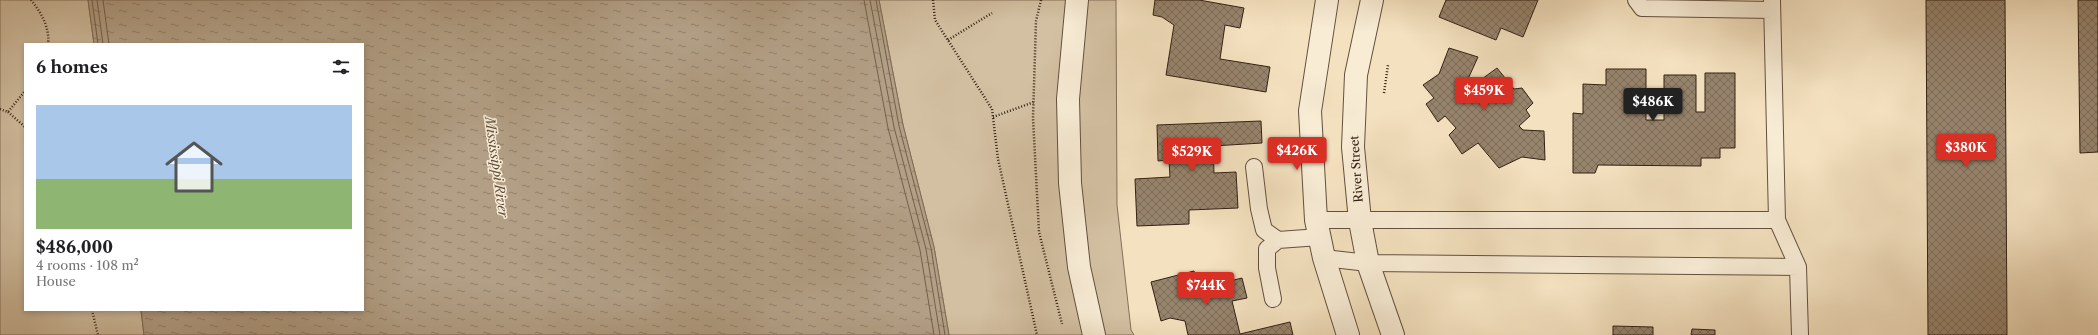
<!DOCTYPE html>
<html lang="en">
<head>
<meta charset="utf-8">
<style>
  :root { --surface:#fff; --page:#f2f2f2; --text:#202124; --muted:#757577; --accent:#d93025 }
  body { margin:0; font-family:"Libre Caslon Text",serif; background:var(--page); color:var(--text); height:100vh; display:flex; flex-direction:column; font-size:15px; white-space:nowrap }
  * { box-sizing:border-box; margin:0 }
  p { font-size:13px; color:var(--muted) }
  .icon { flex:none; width:22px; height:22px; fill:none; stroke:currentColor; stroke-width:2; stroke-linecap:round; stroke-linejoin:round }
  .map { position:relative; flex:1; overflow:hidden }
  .side { position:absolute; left:24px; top:43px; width:340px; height:268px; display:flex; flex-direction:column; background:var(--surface); border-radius:0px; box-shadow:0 2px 6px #0003 }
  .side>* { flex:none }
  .price { position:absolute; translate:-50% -34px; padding:0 9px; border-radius:4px; background:var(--accent); color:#fff; font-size:13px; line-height:26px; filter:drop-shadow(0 1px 2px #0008) }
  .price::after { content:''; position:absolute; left:50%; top:24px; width:12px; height:9px; margin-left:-6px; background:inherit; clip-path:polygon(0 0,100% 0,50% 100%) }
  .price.current { background:#222; color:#fff }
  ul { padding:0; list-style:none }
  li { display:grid; align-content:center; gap:8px; height:212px; padding:0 12px }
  li span { display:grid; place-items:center; height:124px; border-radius:0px; color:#555 }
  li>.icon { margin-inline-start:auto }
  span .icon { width:72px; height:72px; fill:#fffc; stroke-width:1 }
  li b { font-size:17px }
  h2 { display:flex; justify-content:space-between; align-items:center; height:48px; padding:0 12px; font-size:17px }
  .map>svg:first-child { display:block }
  .green { fill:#d3c0a2; stroke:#83705b }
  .water { fill:url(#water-ripples); stroke:#7f6c58 }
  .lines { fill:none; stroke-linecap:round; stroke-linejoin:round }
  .shore { stroke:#72604c; stroke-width:1 }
  .building { fill:url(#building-cross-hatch); stroke:#332014 }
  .lane-casing { stroke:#63503f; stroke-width:18 }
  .street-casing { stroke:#63503f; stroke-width:24 }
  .path { stroke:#332014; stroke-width:2.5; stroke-dasharray:1 2; stroke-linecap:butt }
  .lane { stroke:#f8ecd5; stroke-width:16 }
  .street { stroke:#f8ecd5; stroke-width:22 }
  .labels { text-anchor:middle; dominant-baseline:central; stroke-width:3; stroke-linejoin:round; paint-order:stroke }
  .street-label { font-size:12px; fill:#332014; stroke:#f8ecd5 }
  .water-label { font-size:13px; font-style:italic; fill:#5f4c3c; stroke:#f8ecd5 }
</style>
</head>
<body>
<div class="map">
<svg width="2098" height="335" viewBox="0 0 2098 335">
  <defs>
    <pattern id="water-ripples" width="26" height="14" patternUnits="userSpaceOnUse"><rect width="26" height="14" fill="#b29f85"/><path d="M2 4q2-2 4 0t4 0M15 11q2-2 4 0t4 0" fill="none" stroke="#91816c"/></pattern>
    <pattern id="building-cross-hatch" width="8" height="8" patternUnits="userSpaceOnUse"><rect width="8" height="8" fill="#97846d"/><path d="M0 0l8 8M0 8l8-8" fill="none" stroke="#7c6c58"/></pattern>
  </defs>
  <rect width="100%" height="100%" fill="#f4e1bf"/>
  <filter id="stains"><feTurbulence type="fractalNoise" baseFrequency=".005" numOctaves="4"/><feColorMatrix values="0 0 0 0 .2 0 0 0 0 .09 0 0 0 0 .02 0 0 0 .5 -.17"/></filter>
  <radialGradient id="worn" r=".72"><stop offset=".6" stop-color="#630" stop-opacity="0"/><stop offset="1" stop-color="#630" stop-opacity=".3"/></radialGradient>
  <path class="green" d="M0,0H88L94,44H25V310H141L144,335H0Z
    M879,0H1116L1117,205L1131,330L1134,335H949L934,247L903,125Z"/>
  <path class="water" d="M88,0H879L903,125L934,247L949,335H144L141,310H363V44H94Z"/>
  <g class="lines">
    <path class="shore" d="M92,0L98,44
      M97,0L103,44
      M103,0L109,44
      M864,0L888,128L920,250L934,335
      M870,0L894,127L926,249L940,335
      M876,0L899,126L931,248L945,335"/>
  </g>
  <path class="building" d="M1155,0H1199L1244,8L1240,28L1225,25L1220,59L1270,67L1266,92L1166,75L1174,25L1162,17L1153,15Z
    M1446,0H1538L1523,37L1501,28L1496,40L1439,17Z
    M1926,0H2005L2007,335H1928Z
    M2078,0H2098V152L2080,153Z
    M1449,48L1478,57L1468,79L1475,84L1497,68L1514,89L1522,88L1533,103L1526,110L1530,116L1519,126L1523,130L1544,131L1545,160L1522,157L1499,168L1478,143L1462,154L1449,135L1456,128L1445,116L1438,122L1426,104L1434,98L1423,85L1439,74Z
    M1606,69H1646V120H1664V75H1696V112H1705V73H1735V148H1720V158H1701V166L1598,165L1595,173H1573V113L1583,114V84L1606,85Z
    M1261,121L1262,143L1213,146L1214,173L1236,172L1238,208L1189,210V224L1137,226L1135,179L1170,177L1169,160L1158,161L1157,125Z
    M1194,271L1198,289L1242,278L1247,298L1232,301L1240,334L1290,322L1293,335H1188L1185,321L1170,318L1161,321L1151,282Z
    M1613,326L1653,327V335H1613Z
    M1692,329L1715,330V335H1691Z"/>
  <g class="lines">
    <defs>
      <path id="lane" d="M1636,0L1642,8L1772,10
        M1772,0L1777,220L1798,267L1800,335
        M1254,167L1259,209L1264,230L1278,240
        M1316,220H1777
        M1324,258L1368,263L1798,267
        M1273,299L1267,268V249L1278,240L1320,237"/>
      <path id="street" d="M1077,0L1068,99L1070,183L1079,267L1094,335
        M1327,0L1310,111L1316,220L1324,258L1348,335
        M1372,0L1356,75L1353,147L1360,221L1368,263L1393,335"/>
    </defs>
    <use href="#lane" class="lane-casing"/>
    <use href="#street" class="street-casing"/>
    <path class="path" d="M31,0C41,12 50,28 48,44
      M933,0L935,20L992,109L998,159L1037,335
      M1041,0L1036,21L1033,118L1039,232L1062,324
      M948,40L992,13
      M1384,93L1388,65
      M0,109L8,112L25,91
      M8,112L25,127
      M993,117L1034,102
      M92,310L98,335"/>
    <use href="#lane" class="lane"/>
    <use href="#street" class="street"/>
  </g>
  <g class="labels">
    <g class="street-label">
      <text transform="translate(1356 169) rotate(-94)">River Street</text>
    </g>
    <g class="water-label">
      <text transform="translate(497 167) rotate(82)">Mississippi River</text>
    </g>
  </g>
  <rect width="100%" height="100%" filter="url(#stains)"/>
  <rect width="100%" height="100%" fill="url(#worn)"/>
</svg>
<b class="price" style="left:1484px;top:111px">$459K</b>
<b class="price current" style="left:1653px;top:122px">$486K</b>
<b class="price" style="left:1966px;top:168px">$380K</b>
<b class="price" style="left:1297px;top:171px">$426K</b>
<b class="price" style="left:1192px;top:172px">$529K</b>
<b class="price" style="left:1206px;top:306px">$744K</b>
<section class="side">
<h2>6 homes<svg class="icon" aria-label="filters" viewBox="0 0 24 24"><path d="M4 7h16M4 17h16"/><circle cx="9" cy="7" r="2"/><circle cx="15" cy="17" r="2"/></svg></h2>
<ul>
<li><span style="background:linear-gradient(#a9c7e8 60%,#8fb573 0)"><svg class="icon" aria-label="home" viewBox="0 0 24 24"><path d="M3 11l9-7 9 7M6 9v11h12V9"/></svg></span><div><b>$486,000</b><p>4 rooms · 108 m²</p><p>House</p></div></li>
</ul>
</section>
</div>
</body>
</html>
